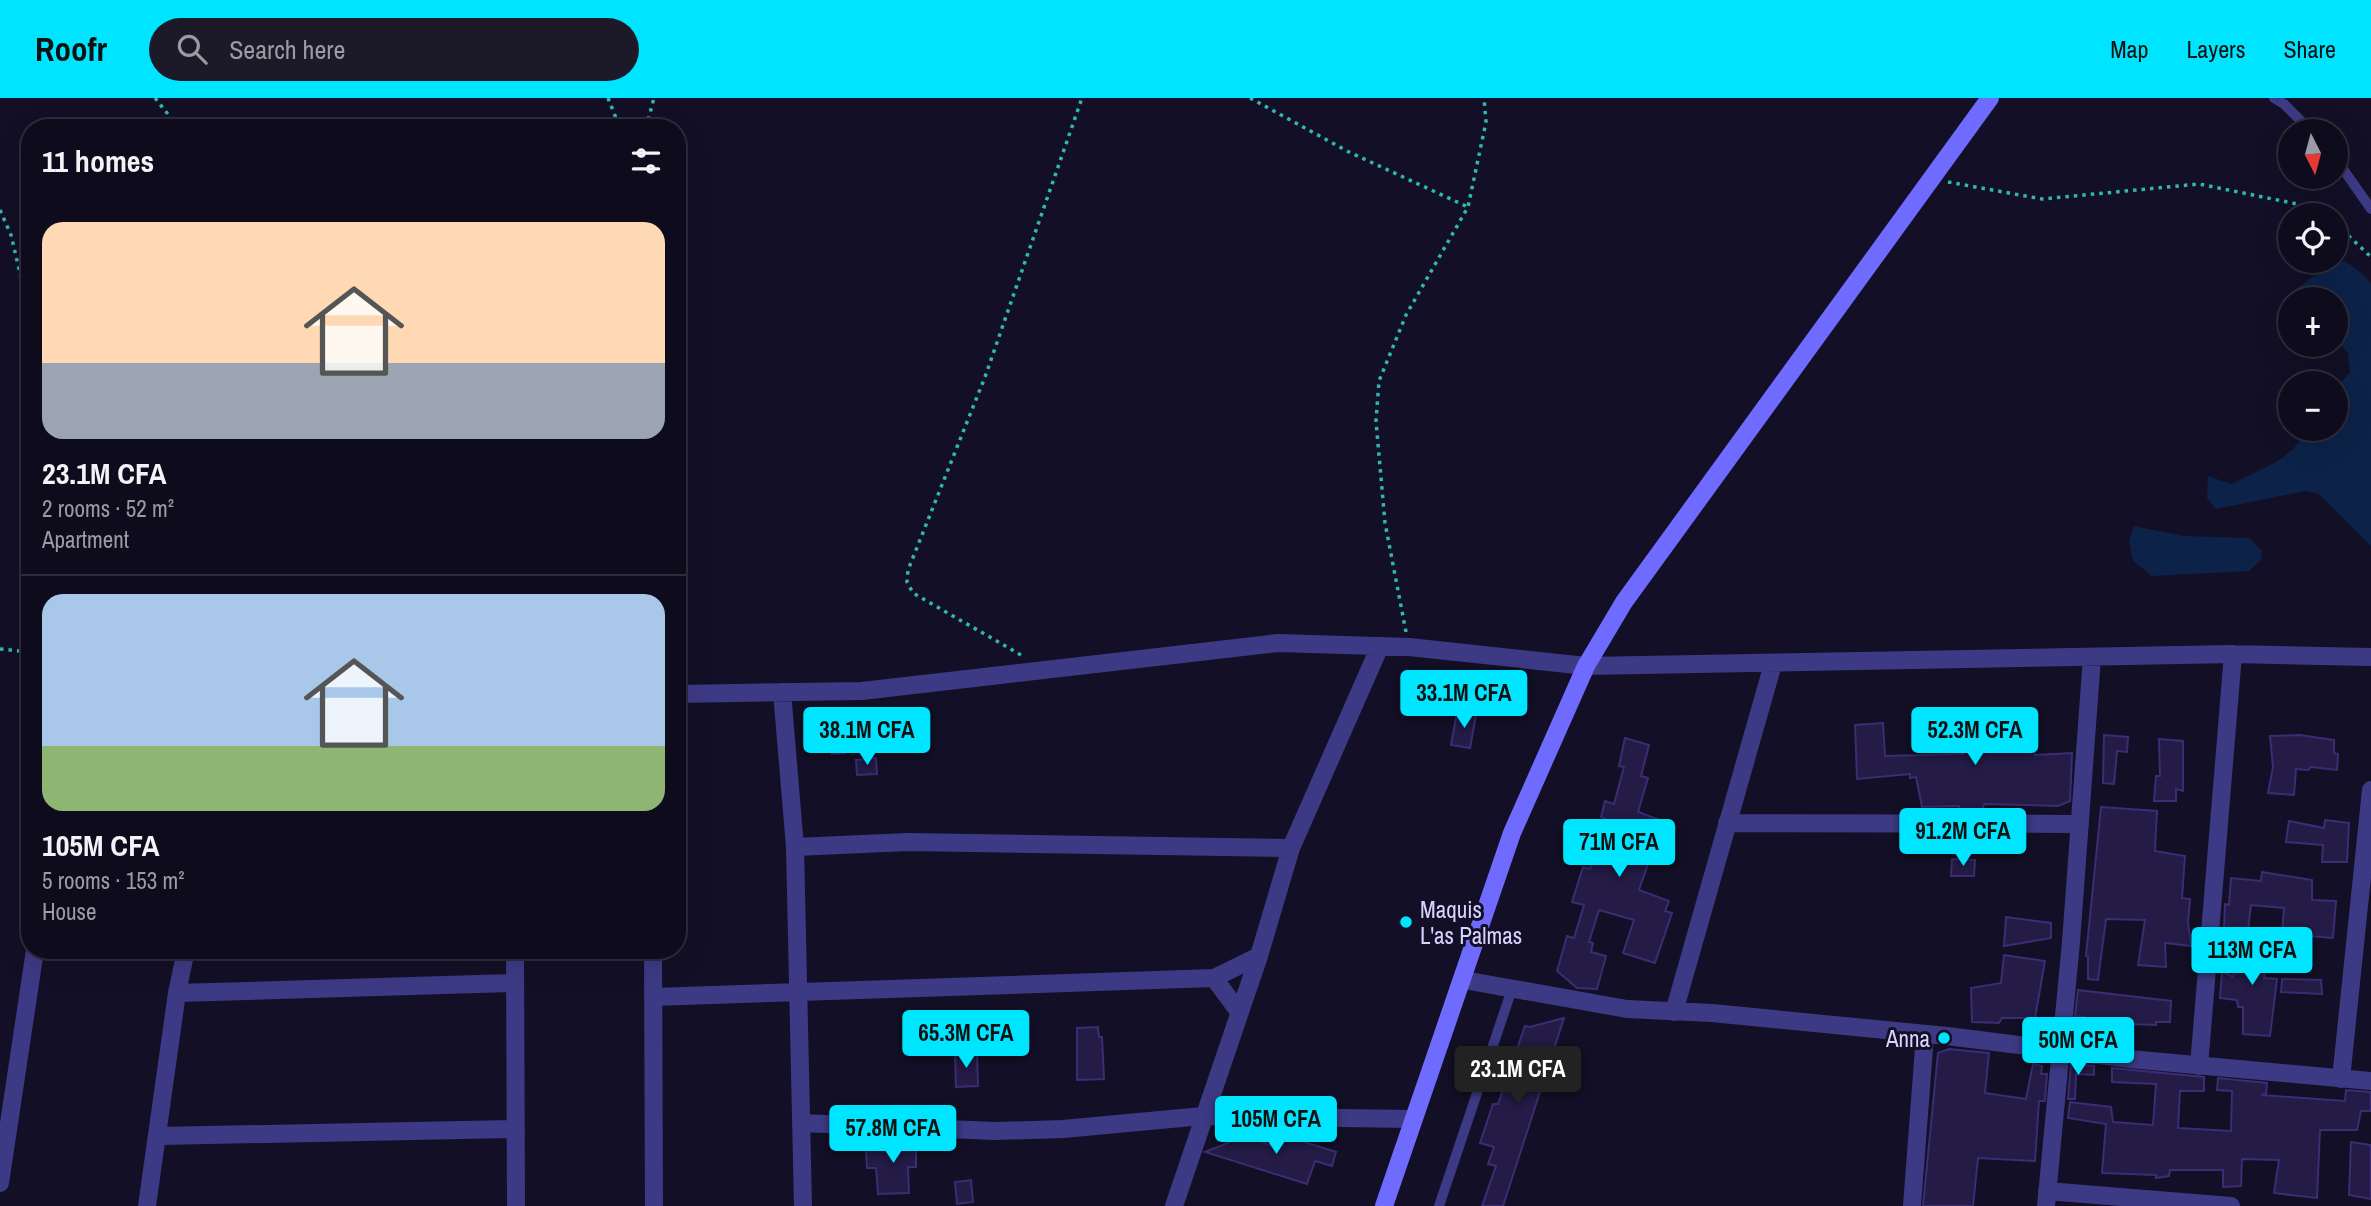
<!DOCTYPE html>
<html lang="en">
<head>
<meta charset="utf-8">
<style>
  :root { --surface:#0e0b1c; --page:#1c1929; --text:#f1f3f6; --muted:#9b9ba3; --line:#2e2b3b; --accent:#00e5ff }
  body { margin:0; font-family:"Archivo Narrow",sans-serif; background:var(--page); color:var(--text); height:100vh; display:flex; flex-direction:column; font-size:26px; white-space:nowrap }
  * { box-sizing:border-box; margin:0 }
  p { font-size:23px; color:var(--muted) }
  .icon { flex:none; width:38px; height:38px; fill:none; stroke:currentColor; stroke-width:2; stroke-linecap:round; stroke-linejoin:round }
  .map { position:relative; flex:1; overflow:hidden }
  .side { position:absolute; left:21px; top:21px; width:665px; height:840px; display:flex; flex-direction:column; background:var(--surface); border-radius:28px; box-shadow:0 7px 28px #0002,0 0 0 2px var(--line) }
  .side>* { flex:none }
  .needle { width:46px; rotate:174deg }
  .fabs { position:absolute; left:2278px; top:21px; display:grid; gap:14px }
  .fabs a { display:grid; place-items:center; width:70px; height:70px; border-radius:50%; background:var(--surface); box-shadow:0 7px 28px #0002,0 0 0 2px var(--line); font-size:35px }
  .price { position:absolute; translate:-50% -60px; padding:0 16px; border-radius:7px; background:var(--accent); color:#111; font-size:23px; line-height:46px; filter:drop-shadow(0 2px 4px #0008) }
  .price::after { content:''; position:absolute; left:50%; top:42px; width:21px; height:16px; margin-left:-10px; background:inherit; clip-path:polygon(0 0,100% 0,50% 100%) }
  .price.on { background:#222; color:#fff }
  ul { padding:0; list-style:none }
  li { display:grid; align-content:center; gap:14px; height:371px; padding:0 21px }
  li+li { border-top:2px solid var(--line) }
  li span { display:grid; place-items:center; height:217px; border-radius:21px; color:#555 }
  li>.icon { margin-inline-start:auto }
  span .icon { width:126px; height:126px; fill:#fffc; stroke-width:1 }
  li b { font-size:30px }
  h2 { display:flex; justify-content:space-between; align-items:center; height:84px; padding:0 21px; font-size:30px }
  header { display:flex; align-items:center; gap:42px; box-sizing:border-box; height:98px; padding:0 35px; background:var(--accent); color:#111 }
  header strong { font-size:33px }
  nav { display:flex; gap:38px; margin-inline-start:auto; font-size:24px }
  .search { width:490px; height:63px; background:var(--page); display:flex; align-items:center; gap:18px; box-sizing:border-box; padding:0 24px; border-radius:38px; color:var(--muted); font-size:26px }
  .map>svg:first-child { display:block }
  .water { fill:#0c2248 }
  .building { fill:#241b47; stroke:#3b2d73; stroke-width:2 }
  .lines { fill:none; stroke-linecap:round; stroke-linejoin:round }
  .path { stroke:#2fb8b0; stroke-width:3.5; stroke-dasharray:3.5 5; stroke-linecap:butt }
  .lane { stroke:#3d3a85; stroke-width:10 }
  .street { stroke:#3d3a85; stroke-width:18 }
  .secondary { stroke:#6f6bff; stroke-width:18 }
  .poi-dot { fill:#00e5ff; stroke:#130f26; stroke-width:2.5 }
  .labels { text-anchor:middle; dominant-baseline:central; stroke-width:6; stroke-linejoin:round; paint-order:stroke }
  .poi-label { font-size:23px; fill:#d9d4ff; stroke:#130f26; text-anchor:start }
</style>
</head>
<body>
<header>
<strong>Roofr</strong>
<div class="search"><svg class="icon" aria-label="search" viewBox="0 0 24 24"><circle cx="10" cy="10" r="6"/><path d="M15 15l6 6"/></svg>Search here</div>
<nav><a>Map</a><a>Layers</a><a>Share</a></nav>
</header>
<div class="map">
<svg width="2371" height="1108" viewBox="0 0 2371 1108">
  <rect width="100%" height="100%" fill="#130f26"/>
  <path class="water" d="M2345,163L2363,176L2371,186V448L2319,396L2306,393L2216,411L2207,400L2208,378L2231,386C2250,376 2304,357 2302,331H2336V290L2350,274L2348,255L2336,241V201H2296L2292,194L2321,173Z
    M2134,428L2184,438L2250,440L2262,453L2261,462L2249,473L2152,478L2133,463L2129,443Z"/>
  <path class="building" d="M855,612L857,634H844L845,655L832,656L830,614Z
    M1457,614L1476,617L1470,650L1451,647Z
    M1996,614L2030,615L2035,657L2072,655L2070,703L2058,708L1984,706L1982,714H1959V708L1922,709L1916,679L1910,680V676L1857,681L1855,627L1883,625L1885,658L1963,656L1961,627L1998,632Z
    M2104,637L2128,639L2127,654L2117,653L2114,686L2103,685Z
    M2300,637L2334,642V655L2338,656L2337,672L2311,669L2308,672L2296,671L2294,697L2268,695L2273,669L2270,638Z
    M1625,640L1649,647L1641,678L1648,680L1638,714L1663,723L1639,792L1669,803L1665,813L1672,815L1655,865L1623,855L1634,822L1599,812L1589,844L1593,845L1591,854L1606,858L1597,891L1577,890L1557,873L1567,838L1574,840L1584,807L1572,804L1583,769L1590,771L1606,721L1601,719L1605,703L1614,706L1624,669L1619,668Z
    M2159,641L2183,643V693L2176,691V703H2154L2156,678H2160Z
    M876,660L877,676L857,677L856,662Z
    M2101,709L2157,713L2155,753L2185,758L2182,800L2190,801L2188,825L2191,848L2165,845L2166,869L2138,867L2145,822L2106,821L2098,882L2088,881V859L2086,858Z
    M2325,722L2349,725L2347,764H2322L2323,747L2286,744L2289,723L2324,730Z
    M1952,761L1975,762L1974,778H1951Z
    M2262,774L2312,782V802L2336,803L2333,840L2282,836L2284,810L2251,807L2248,832H2224L2225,806L2229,807L2231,780L2261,783Z
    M2006,819L2051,825V840L2004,848Z
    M2242,840L2269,843L2264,880L2277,881L2270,938L2243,936V909H2238L2237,902L2220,900L2222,873L2233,879Z
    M2004,857L2045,863L2035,920H2002L1999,925L1972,924L1971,890L2001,885Z
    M2282,881L2321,882L2322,896L2281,894Z
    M2078,892L2171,903L2170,924H2156V927L2132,926L2131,937L2083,933L2085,919L2075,918Z
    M1564,920L1503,1108H1482L1496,1068L1488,1066L1494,1049L1480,1045L1493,1006H1498L1525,928L1530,929Z
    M1098,929L1099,939H1102L1104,981L1077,982V930Z
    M1949,951L1989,955L1985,995L2026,1001L2033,966L2042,968L2041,976H2047L2045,1003H2039L2035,1063L1978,1060L1973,1108H1923L1938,955Z
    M977,955L978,988L956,989L955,956Z
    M2071,966L2094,968V977L2076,976L2075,1001H2068Z
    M2112,970L2204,979V993H2180L2178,1030L2231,1033L2232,993L2217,992L2218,980L2267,985L2266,996L2261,997L2345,1003L2346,992L2371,994V1013H2361L2357,1032H2320L2317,1100L2274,1095L2279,1062L2242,1061L2241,1088L2223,1089V1072H2170L2169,1078L2156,1080V1077L2102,1075L2106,1026L2068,1020L2070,1004L2111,1009L2113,1024L2153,1027L2156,986L2112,984Z
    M1243,1034L1275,1050L1279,1036L1336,1054L1332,1068L1315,1063L1307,1086L1205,1054L1228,1045L1231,1039Z
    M885,1041H916V1069H908L909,1095L878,1096L876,1070H867L866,1051H885Z
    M2351,1044L2371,1047V1101L2349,1097Z
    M971,1082L973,1104L957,1106L955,1084Z"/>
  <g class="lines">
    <path class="path" d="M155,0L179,30
      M608,0L620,30
      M1250,0L1349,54L1468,109
      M646,30L654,0
      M1948,84L2042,101L2199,86L2312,109L2324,117
      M0,112L11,137L30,218
      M2336,126L2371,159
      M1406,534L1385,425L1376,323L1379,283L1406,217L1468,109L1486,24L1484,0
      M0,551L30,554
      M1021,557L913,495L907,484L908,472L985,279L1082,0"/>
    <path class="lane" d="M2274,0L2284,6L2311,33
      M2336,61L2371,111
      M1439,1108L1512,891"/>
    <path class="street" d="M782,594L795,749L803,1108
      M677,596L862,593L1278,545L1409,549L1586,568L2233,556L2371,559
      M1727,725L2080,726
      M795,749L908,744L1291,750
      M515,852L516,1108
      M653,852L654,1108
      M1214,880L1239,914
      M1464,882L1627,911L1712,915L1947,938L2130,961L2371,983
      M177,895L514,885
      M653,899L1214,880L1259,858
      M1674,914L1773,566
      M2199,968L2233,556
      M2341,981L2371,692
      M801,1025L995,1033L1063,1031L1203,1018L1412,1021
      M159,1038L516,1031
      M0,1085L35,852
      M2047,1093L2231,1108
      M147,1108L177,895L186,852
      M1174,1108L1259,858L1291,750L1380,548
      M1912,1108L1925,937
      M2046,1108L2071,844L2092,559"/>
    <path class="secondary" d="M1384,1108L1512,735L1586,568L1624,504L1990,0"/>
  </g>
  <g class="poi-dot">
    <circle cx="1406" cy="824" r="7"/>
    <circle cx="1944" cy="940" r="7"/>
  </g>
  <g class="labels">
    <g class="poi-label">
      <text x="1420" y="811">Maquis<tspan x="1420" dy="26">L'as Palmas</tspan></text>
      <text x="1930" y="940" text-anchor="end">Anna</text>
    </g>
  </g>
</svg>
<div class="fabs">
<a><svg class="needle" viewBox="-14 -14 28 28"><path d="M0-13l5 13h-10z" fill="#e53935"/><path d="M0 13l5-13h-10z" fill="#9b9ba3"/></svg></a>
<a><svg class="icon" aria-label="locate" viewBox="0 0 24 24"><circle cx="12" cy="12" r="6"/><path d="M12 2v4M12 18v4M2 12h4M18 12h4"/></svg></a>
<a>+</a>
<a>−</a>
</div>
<b class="price" style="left:1464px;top:632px">33.1M CFA</b>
<b class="price" style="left:867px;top:669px">38.1M CFA</b>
<b class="price" style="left:1975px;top:669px">52.3M CFA</b>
<b class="price" style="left:1963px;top:770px">91.2M CFA</b>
<b class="price" style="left:1619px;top:781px">71M CFA</b>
<b class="price" style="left:2252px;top:889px">113M CFA</b>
<b class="price" style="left:966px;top:972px">65.3M CFA</b>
<b class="price" style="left:2078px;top:979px">50M CFA</b>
<b class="price on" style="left:1518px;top:1008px">23.1M CFA</b>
<b class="price" style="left:1276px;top:1058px">105M CFA</b>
<b class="price" style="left:893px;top:1067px">57.8M CFA</b>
<section class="side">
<h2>11 homes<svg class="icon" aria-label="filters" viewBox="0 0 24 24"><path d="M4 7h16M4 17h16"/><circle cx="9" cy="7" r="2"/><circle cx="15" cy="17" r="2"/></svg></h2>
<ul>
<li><span style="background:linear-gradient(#ffd9b3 65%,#9aa5b1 0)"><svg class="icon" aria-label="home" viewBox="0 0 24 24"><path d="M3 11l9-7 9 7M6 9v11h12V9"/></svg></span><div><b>23.1M CFA</b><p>2 rooms · 52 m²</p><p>Apartment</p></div></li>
<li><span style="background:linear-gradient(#a9c7e8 70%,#8fb573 0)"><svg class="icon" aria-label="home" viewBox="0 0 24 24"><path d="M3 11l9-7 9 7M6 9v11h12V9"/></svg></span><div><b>105M CFA</b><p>5 rooms · 153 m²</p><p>House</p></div></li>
</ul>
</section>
</div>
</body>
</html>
